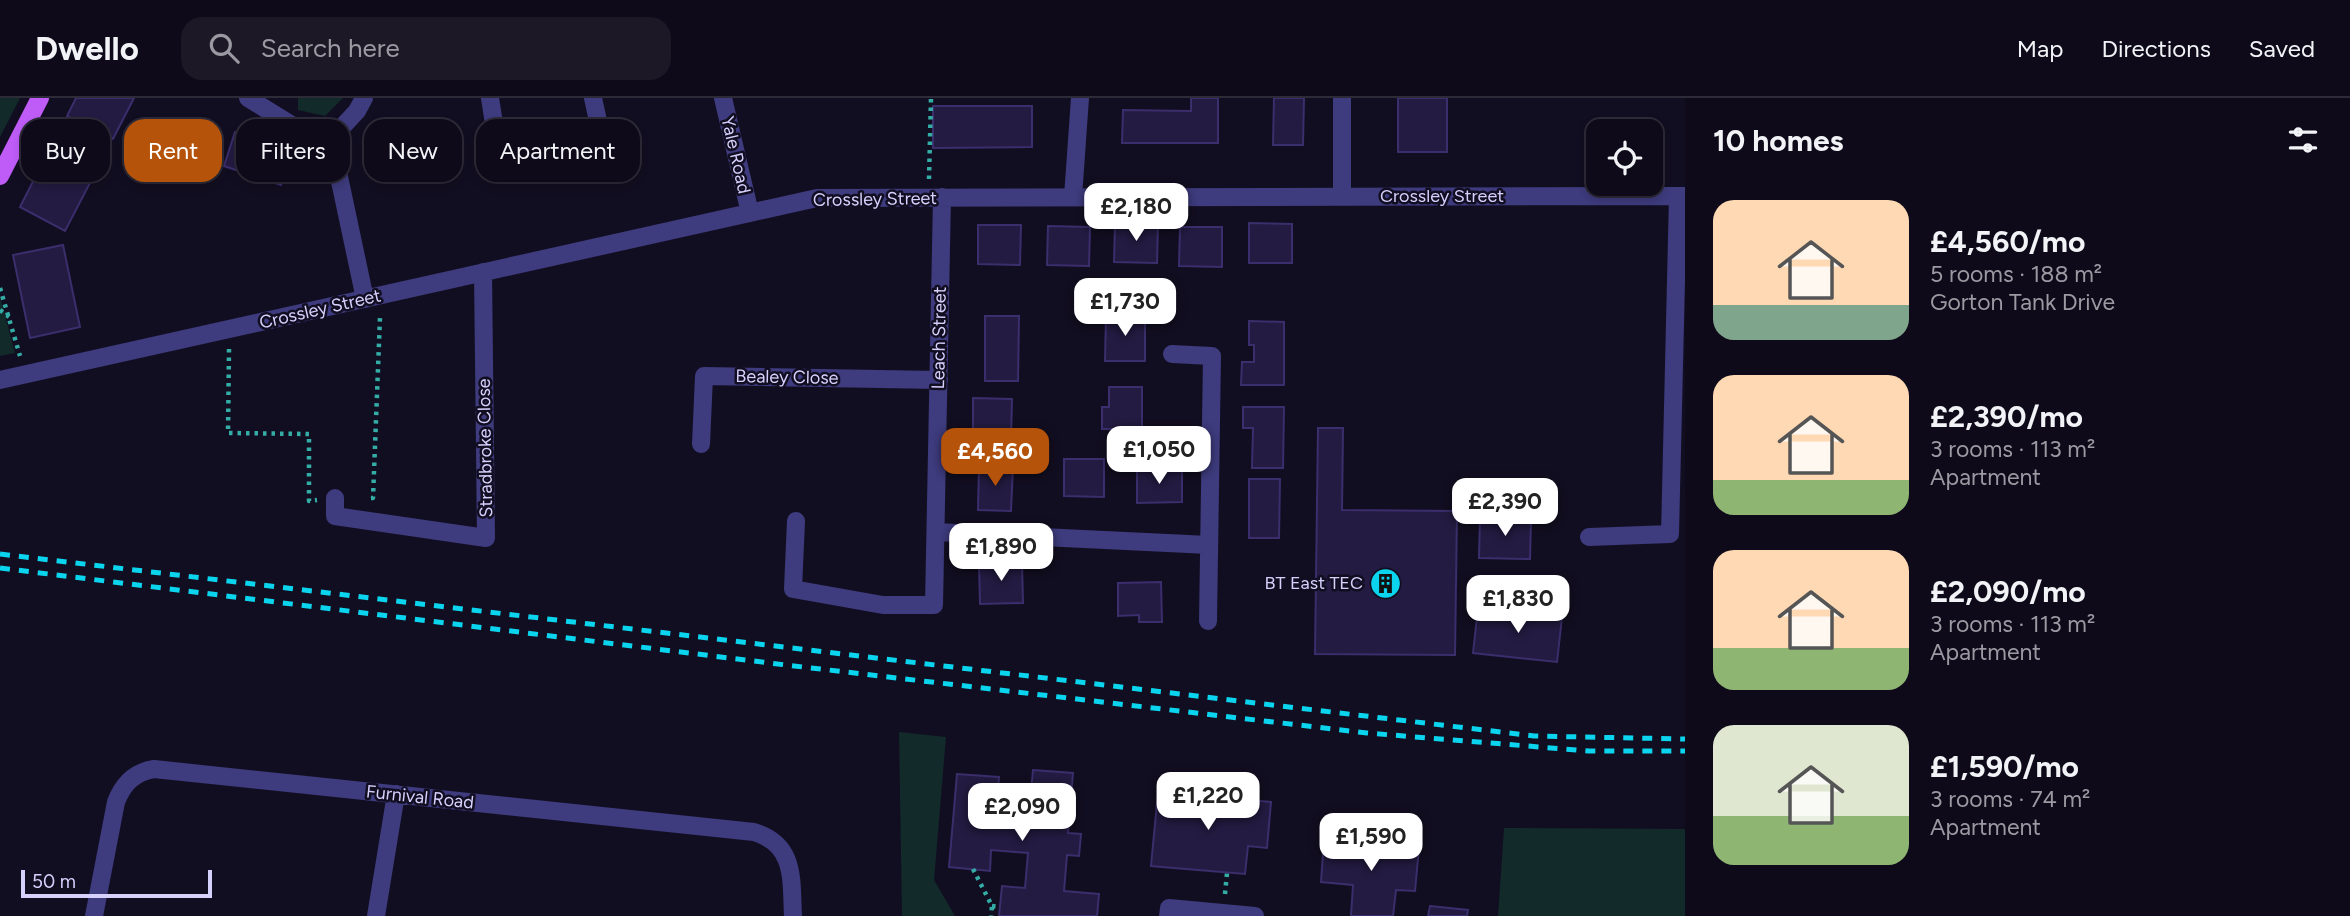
<!DOCTYPE html>
<html lang="en">
<head>
<meta charset="utf-8">
<style>
  :root { --surface:#0e0a19; --page:#1c1826; --text:#f1f3f6; --muted:#9b9aa2; --line:#2e2b38; --accent:#b45309 }
  body { margin:0; font-family:Figtree,sans-serif; background:var(--page); color:var(--text); height:100vh; display:flex; flex-direction:column; font-size:26px; white-space:nowrap }
  * { box-sizing:border-box; margin:0 }
  p { font-size:23px; color:var(--muted) }
  .icon { flex:none; width:38px; height:38px; fill:none; stroke:currentColor; stroke-width:2; stroke-linecap:round; stroke-linejoin:round }
  .map { position:relative; flex:1; overflow:hidden }
  .panel { display:flex; flex-direction:column; background:var(--surface); width:665px }
  .panel>* { flex:none }
  .top-card { position:absolute; left:21px; top:21px; width:665px; height:63px; display:flex; gap:14px }
  .tools { position:absolute; left:1586px; top:21px; display:grid; gap:14px }
  .tools a { display:grid; place-items:center; width:77px; height:77px; border-radius:14px; background:var(--surface); box-shadow:0 4px 10px #0003,0 0 0 2px var(--line); font-size:35px }
  .scale { position:absolute; left:21px; bottom:18px; width:191px; box-sizing:border-box; padding-left:7px; border:4px solid #d6d0fd; border-top:0; font-size:19px; line-height:24px; white-space:nowrap; color:#d6d0fd; -webkit-text-stroke:5px #120e21; paint-order:stroke }
  .price { position:absolute; translate:-50% -60px; padding:0 16px; border-radius:14px; background:#fff; color:#222; font-size:23px; line-height:46px; filter:drop-shadow(0 2px 4px #0008) }
  .price::after { content:''; position:absolute; left:50%; top:42px; width:21px; height:16px; margin-left:-10px; background:inherit; clip-path:polygon(0 0,100% 0,50% 100%) }
  .price.on { background:var(--accent); color:#fff }
  ul { padding:0; list-style:none }
  li { display:flex; align-items:center; gap:21px; height:175px; padding:0 28px }
  li span { display:grid; place-items:center; flex:none; width:196px; height:140px; border-radius:21px; color:#555 }
  li>.icon { margin-inline-start:auto }
  span .icon { width:84px; height:84px; fill:#fffc; stroke-width:1 }
  li b { font-size:30px }
  h2 { display:flex; justify-content:space-between; align-items:center; height:84px; padding:0 28px; font-size:30px }
  .pill { padding:0 24px; border-radius:21px; background:var(--surface); box-shadow:0 4px 10px #0003,0 0 0 2px var(--line); font-size:24px; line-height:63px }
  .pill.on { background:var(--accent); color:#fff }
  header { display:flex; align-items:center; gap:42px; box-sizing:border-box; height:98px; padding:0 35px; background:var(--surface); border-bottom:2px solid var(--line) }
  header strong { font-size:33px }
  nav { display:flex; gap:38px; margin-inline-start:auto; font-size:24px }
  .search { width:490px; height:63px; background:var(--page); display:flex; align-items:center; gap:18px; box-sizing:border-box; padding:0 24px; border-radius:21px; color:var(--muted); font-size:26px }
  main { display:flex; flex:1; min-height:0 }
  .map>svg:first-child { display:block }
  .green { fill:#122a2a }
  .building { fill:#231b41; stroke:#3b2e6c; stroke-width:2 }
  .lines { fill:none; stroke-linecap:round; stroke-linejoin:round }
  .path { stroke:#34ada7; stroke-width:4.5; stroke-dasharray:3.5 5; stroke-linecap:butt }
  .minor { stroke:#3e3b7e; stroke-width:18 }
  .major { stroke:#bf5cf8; stroke-width:18 }
  .rail { stroke:#0bd5ee; stroke-width:5; stroke-dasharray:10 9; stroke-linecap:butt }
  .labels { text-anchor:middle; dominant-baseline:central; stroke-width:5; stroke-linejoin:round; paint-order:stroke }
  .street-label { font-size:18px; fill:#d6d0fd; stroke:#120e21 }
  .poi-label { font-size:18px; fill:#d6d0fd; stroke:#120e21; text-anchor:end }
</style>
</head>
<body>
<header>
<strong>Dwello</strong>
<div class="search"><svg class="icon" aria-label="search" viewBox="0 0 24 24"><circle cx="10" cy="10" r="6"/><path d="M15 15l6 6"/></svg>Search here</div>
<nav><a>Map</a><a>Directions</a><a>Saved</a></nav>
</header>
<main>
<div class="map">
<svg width="1685" height="818" viewBox="0 0 1685 818">
  <rect width="100%" height="100%" fill="#120e21"/>
  <path class="green" d="M0,0H20L0,39Z
    M298,0H343L325,18L298,12Z
    M0,199L15,255L0,258Z
    M899,634L946,639L934,782L955,818H902Z
    M1504,730L1685,731V818H1498Z"/>
  <path class="building" d="M76,0H134L113,41L67,18Z
    M1191,0H1218V45H1122L1123,12L1191,13Z
    M1274,0H1304L1303,47H1273Z
    M1398,0H1447V54H1398Z
    M933,8H1032V49L933,50Z
    M58,34L104,58L65,133L20,109Z
    M235,34L292,52L281,87L224,68Z
    M1115,125L1158,126L1157,165L1114,164Z
    M1249,125L1292,126V165H1249Z
    M978,127H1021L1020,167L978,166Z
    M1048,128L1090,129L1089,168L1047,167Z
    M1180,129H1222V169L1179,168Z
    M63,147L80,229L30,240L13,157Z
    M1106,217L1145,218V263H1105Z
    M985,218H1019L1018,283H985Z
    M1249,223L1284,224V287H1241L1242,264H1254V247H1249Z
    M1109,289H1142V331H1102V309H1109Z
    M973,300L1012,301L1011,343H973Z
    M1243,309H1284L1283,370H1252L1253,330H1243Z
    M1318,330H1343L1342,412L1457,413L1455,557L1315,556Z
    M1064,361H1104V399L1064,398Z
    M979,367L1013,368L1011,413L978,412Z
    M1137,371H1182V404L1137,405Z
    M1249,381H1280L1279,440H1249Z
    M1480,420L1531,421L1530,461L1479,460Z
    M979,465H1022L1023,505L980,506Z
    M1161,484L1162,524H1139V517L1118,518V485Z
    M1478,510L1562,519L1557,564L1473,555Z
    M1033,672L1073,675L1068,735L1081,736L1079,758L1067,757L1064,793L1099,796L1097,818H999L1002,788L1025,790L1028,755L991,752L990,773L949,769L957,676L999,679L996,712L1029,715Z
    M1158,694L1271,704L1267,750L1248,748L1245,776L1151,768Z
    M1324,741L1419,750L1415,793L1396,792L1393,818H1351L1353,787L1321,784Z
    M1430,808L1468,812L1467,818H1428Z"/>
  <g class="lines">
    <path class="path" d="M929,81L931,0
      M0,190L20,258
      M0,212L9,219
      M229,251L228,335L309,336V403L317,402
      M371,400H373L380,219
      M973,771L992,808L991,818
      M1225,796L1227,775
      M992,808L1000,809"/>
    <path class="minor" d="M248,0L293,28L331,41
      M364,0L357,13L331,41L365,201
      M490,0L495,32L500,35L532,31L538,54
      M593,0L601,37
      M723,0L750,115
      M1342,98V0
      M1073,99L1080,0
      M1172,256L1212,258L1208,523
      M0,282L817,100L1685,98
      M701,346L704,278L939,282
      M335,400V418L486,440L483,174
      M796,423L793,491L883,507H934L942,99
      M936,434L1209,447
      M1589,439L1670,436L1678,98
      M94,818L116,704C123,686 134,674 154,671L754,734C796,747 791,781 793,818
      M376,818L396,696
      M1168,818L1169,810L1255,818"/>
    <path class="major" d="M0,78L40,0"/>
    <path class="rail" d="M0,456L1534,638L1685,641
      M0,470L786,567L1367,635L1589,653H1685"/>
  </g>
  <defs>
    <symbol id="building-disc" viewBox="-11 -11 22 22"><circle r="9.5" fill="#0bd5ee" stroke="#120e21"/><path d="M-4-6H4V6H1V3H-1V6H-4ZM-2.5-4.3h1.7v1.8h-1.7ZM.8-4.3h1.7v1.8H.8ZM-2.5-1h1.7V.8h-1.7ZM.8-1h1.7V.8H.8Z" fill="#111"/></symbol>
  </defs>
  <g fill-rule="evenodd">
    <use href="#building-disc" x="1368" y="468" width="35" height="35"/>
  </g>
  <g class="labels">
    <g class="street-label">
      <text transform="translate(736 57) rotate(77)">Yale Road</text>
      <text x="1442" y="98">Crossley Street</text>
      <text transform="translate(875 101) rotate(-1)">Crossley Street</text>
      <text transform="translate(320 211) rotate(-13)">Crossley Street</text>
      <text transform="translate(939 240) rotate(-89)">Leach Street</text>
      <text transform="translate(787 279) rotate(1)">Bealey Close</text>
      <text transform="translate(485 350) rotate(-91)">Stradbroke Close</text>
      <text transform="translate(420 699) rotate(6)">Furnival Road</text>
    </g>
    <g class="poi-label">
      <text x="1363" y="485">BT East TEC</text>
    </g>
  </g>
</svg>
<div class="tools">
<a><svg class="icon" aria-label="locate" viewBox="0 0 24 24"><circle cx="12" cy="12" r="6"/><path d="M12 2v4M12 18v4M2 12h4M18 12h4"/></svg></a>
</div>
<div class="scale">50 m</div>
<b class="price" style="left:1136px;top:145px">£2,180</b>
<b class="price" style="left:1125px;top:240px">£1,730</b>
<b class="price" style="left:1159px;top:388px">£1,050</b>
<b class="price on" style="left:995px;top:390px">£4,560</b>
<b class="price" style="left:1505px;top:440px">£2,390</b>
<b class="price" style="left:1001px;top:485px">£1,890</b>
<b class="price" style="left:1518px;top:537px">£1,830</b>
<b class="price" style="left:1208px;top:734px">£1,220</b>
<b class="price" style="left:1022px;top:745px">£2,090</b>
<b class="price" style="left:1371px;top:775px">£1,590</b>
<div class="top-card">
<a class="pill">Buy</a>
<a class="pill on">Rent</a>
<a class="pill">Filters</a>
<a class="pill">New</a>
<a class="pill">Apartment</a>
</div>
</div>
<section class="panel">
<h2>10 homes<svg class="icon" aria-label="filters" viewBox="0 0 24 24"><path d="M4 7h16M4 17h16"/><circle cx="9" cy="7" r="2"/><circle cx="15" cy="17" r="2"/></svg></h2>
<ul>
<li><span style="background:linear-gradient(#ffd9b3 75%,#7fa58c 0)"><svg class="icon" aria-label="home" viewBox="0 0 24 24"><path d="M3 11l9-7 9 7M6 9v11h12V9"/></svg></span><div><b>£4,560/mo</b><p>5 rooms · 188 m²</p><p>Gorton Tank Drive</p></div></li>
<li><span style="background:linear-gradient(#ffd9b3 75%,#8fb573 0)"><svg class="icon" aria-label="home" viewBox="0 0 24 24"><path d="M3 11l9-7 9 7M6 9v11h12V9"/></svg></span><div><b>£2,390/mo</b><p>3 rooms · 113 m²</p><p>Apartment</p></div></li>
<li><span style="background:linear-gradient(#ffd9b3 70%,#8fb573 0)"><svg class="icon" aria-label="home" viewBox="0 0 24 24"><path d="M3 11l9-7 9 7M6 9v11h12V9"/></svg></span><div><b>£2,090/mo</b><p>3 rooms · 113 m²</p><p>Apartment</p></div></li>
<li><span style="background:linear-gradient(#dfe7d0 65%,#8fb573 0)"><svg class="icon" aria-label="home" viewBox="0 0 24 24"><path d="M3 11l9-7 9 7M6 9v11h12V9"/></svg></span><div><b>£1,590/mo</b><p>3 rooms · 74 m²</p><p>Apartment</p></div></li>
</ul>
</section>
</main>
</body>
</html>
